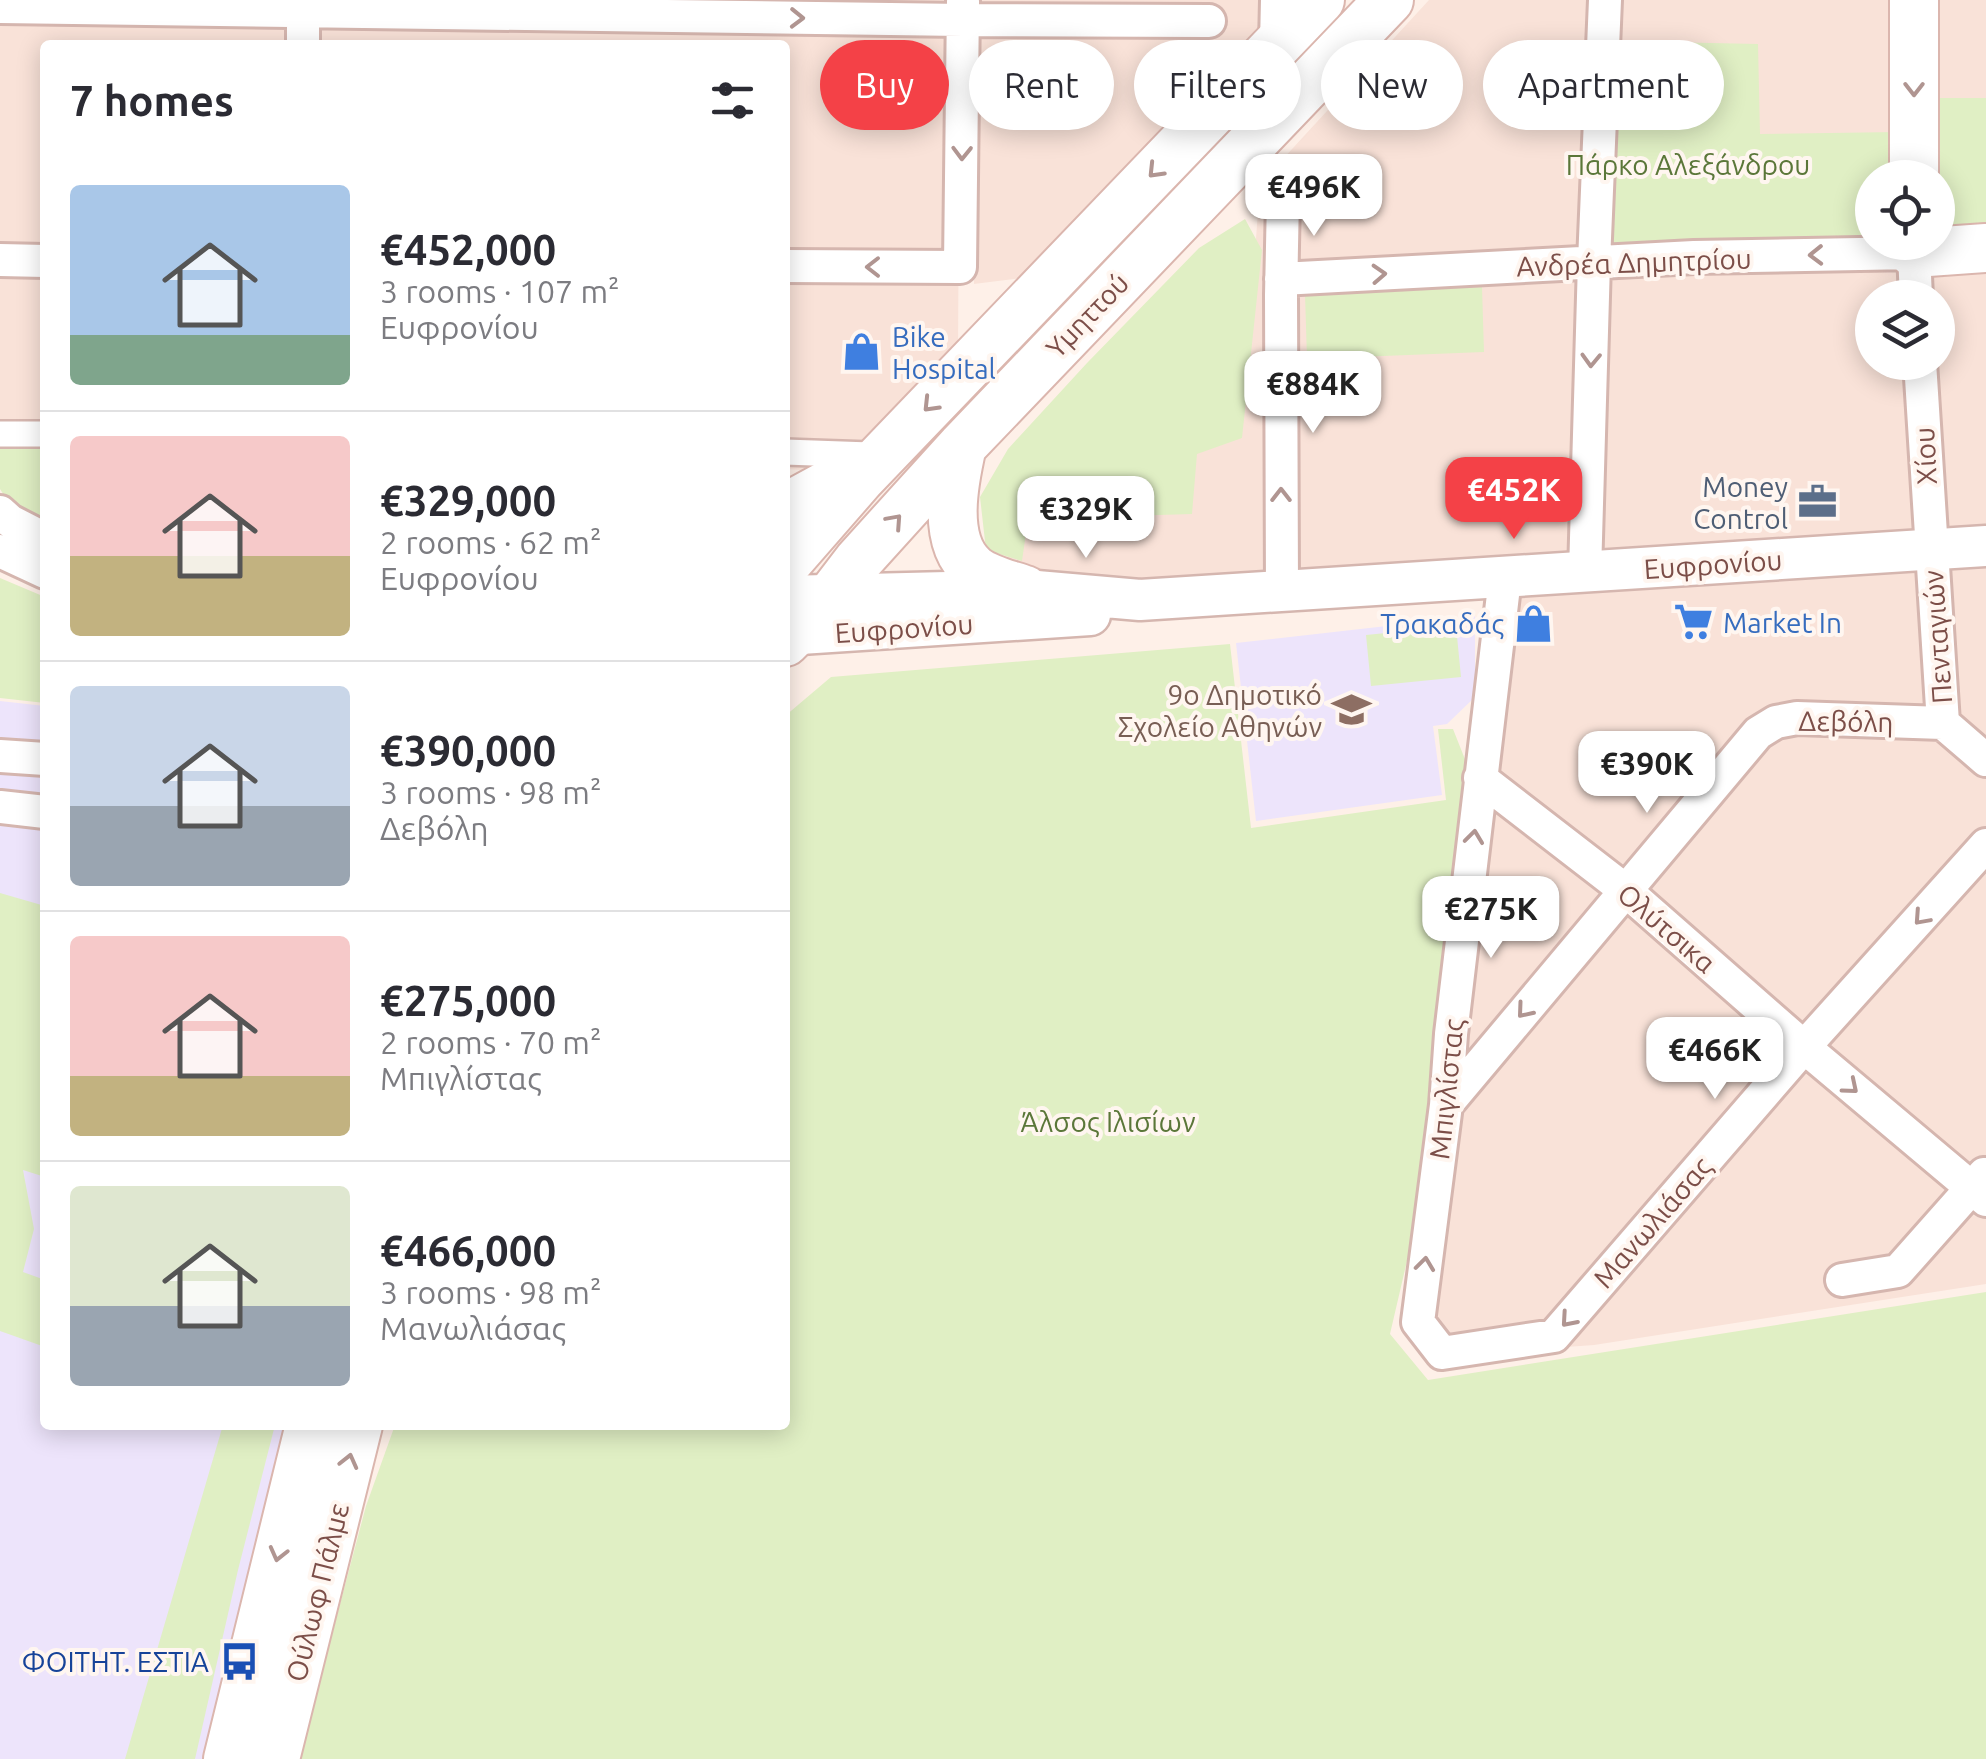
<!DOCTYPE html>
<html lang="en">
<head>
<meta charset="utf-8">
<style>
  :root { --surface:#fff; --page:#f2f2f3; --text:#2b2b33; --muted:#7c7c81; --line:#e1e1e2; --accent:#f44147 }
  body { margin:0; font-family:Ubuntu,sans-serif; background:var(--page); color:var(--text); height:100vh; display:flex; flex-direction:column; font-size:38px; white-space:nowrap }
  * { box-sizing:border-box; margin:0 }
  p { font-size:32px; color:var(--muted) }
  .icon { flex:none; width:55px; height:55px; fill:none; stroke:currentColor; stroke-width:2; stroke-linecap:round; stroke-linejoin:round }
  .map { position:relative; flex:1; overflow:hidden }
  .panel { position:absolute; left:40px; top:40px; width:750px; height:1390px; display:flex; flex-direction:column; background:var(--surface); border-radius:10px; box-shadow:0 5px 25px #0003 }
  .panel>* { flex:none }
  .guide { position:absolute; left:820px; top:40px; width:950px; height:90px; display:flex; gap:20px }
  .fabs { position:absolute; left:1855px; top:160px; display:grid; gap:20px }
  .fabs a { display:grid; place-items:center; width:100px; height:100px; border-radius:50%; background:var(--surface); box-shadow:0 5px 25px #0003; font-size:50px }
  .price { position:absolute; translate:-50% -85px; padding:0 22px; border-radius:20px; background:#fff; color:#222; font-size:32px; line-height:65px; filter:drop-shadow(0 2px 5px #0008) }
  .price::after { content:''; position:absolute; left:50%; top:60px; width:30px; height:22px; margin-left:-15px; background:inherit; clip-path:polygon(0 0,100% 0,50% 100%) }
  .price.selected { background:var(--accent); color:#fff }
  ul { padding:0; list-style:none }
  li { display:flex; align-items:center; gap:30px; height:250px; padding:0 30px }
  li+li { border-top:2px solid var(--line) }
  li span { display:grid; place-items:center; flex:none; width:280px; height:200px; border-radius:10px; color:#555 }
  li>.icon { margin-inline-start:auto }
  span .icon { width:120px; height:120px; fill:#fffc; stroke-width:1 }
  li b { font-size:42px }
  h2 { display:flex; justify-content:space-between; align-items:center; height:120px; padding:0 30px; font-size:42px }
  .tag { padding:0 35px; border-radius:45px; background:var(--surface); box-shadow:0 5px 25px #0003; font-size:35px; line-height:90px }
  .tag.selected { background:var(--accent); color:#fff }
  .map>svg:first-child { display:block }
  .residential { fill:#f9e2d8; fill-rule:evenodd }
  .education { fill:#ede4fb }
  .green { fill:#e0efc4 }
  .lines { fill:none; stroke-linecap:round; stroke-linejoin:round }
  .pedestrian-casing { stroke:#d5b6af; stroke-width:30 }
  .minor-casing { stroke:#d5b6af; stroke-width:38 }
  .tertiary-casing { stroke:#d5b6af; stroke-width:45 }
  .secondary-casing { stroke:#dbb6ae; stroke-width:52 }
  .pedestrian { stroke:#fff; stroke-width:25 }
  .minor { stroke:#fff; stroke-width:32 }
  .tertiary { stroke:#fff; stroke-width:40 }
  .secondary { stroke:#fff; stroke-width:48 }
  .oneway { stroke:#b09591 }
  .labels { text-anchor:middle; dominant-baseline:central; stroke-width:8; stroke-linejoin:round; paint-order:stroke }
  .park-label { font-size:28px; fill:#5b7739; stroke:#fff6f0 }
  .street-label { font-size:28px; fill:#7c4e48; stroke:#fff6f0 }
  .shop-label { font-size:28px; fill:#366cbe; stroke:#fff6f0; text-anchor:start }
  .service-label { font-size:28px; fill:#4e5e75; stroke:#fff6f0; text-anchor:end }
  .education-label { font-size:28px; fill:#785e54; stroke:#fff6f0; text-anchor:end }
  .transit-label { font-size:28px; fill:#164399; stroke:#fff6f0; text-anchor:end }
</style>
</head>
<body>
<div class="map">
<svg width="1986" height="1759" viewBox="0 0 1986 1759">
  <rect width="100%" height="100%" fill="#fef0e8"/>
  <path class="residential" d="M0,0H299L298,45H45V423L0,422Z
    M309,0H960L958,354L838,472L785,469V45H308Z
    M976,0H1313L1037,276L974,284Z
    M1429,0H1986V533L1168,586L1013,570L1006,552L1009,505L1181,442L1242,430L1260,184ZM1872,178H1938V242H1872ZM1872,298H1938V362H1872Z
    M1986,560V1284L1594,1345L1539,1349L1434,1367L1404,1331L1458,1046L1491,598Z"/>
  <path class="education" d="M1475,616V697L1447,724L1433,726L1442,795L1256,821L1236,643Z
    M0,701L45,706V1425H287L208,1759H0Z"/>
  <path class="green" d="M1616,41L1758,44L1760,134L1897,132L1898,177L1872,178V239L1607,243Z
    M1939,98H1986V235L1940,237Z
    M1245,219L1262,250L1242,438L1197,454L1192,514L1028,519L1022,561L986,550L980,497L1008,449L1087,363L1199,248Z
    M1482,287L1484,352L1307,359L1305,294Z
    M0,439L45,441V528L7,500L0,489Z
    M0,578L45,597V703L0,698Z
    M1456,626L1461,677L1371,686L1366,635Z
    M1230,644L1251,828L1446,800L1438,729H1453L1470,772L1440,1119L1390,1334L1428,1380L1986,1292V1759H299L366,1506L395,1425H785V716L831,677Z
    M0,893L45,906V1177L23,1170L34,1229L23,1272L45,1280V1347L0,1331Z
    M223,1425H275L238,1570L195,1759H125Z"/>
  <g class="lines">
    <defs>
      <path id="pedestrian" d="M0,434H45
        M785,452L870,455"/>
      <path id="minor" d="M0,7L963,20L1209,21
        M303,45V0
        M1276,45L1277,0
        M0,260L45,261
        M785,266L960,267L963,2
        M1281,279L1694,257L1914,253L1916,298
        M1920,362L1943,723
        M0,512L10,521L45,539
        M0,551L45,572
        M1585,573L1594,262L1605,0
        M1505,578L1451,1034L1446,1105L1418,1322L1442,1353L1554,1336L1804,1047L1986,845
        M1282,592L1281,295L1283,198
        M1943,723L1986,760
        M0,756L45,759
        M1480,778L1625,890L1804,1047L1986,1200
        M0,807L45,812
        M1446,1105L1758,733L1776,722L1797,718L1943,723
        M1842,1280L1898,1271L1984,1174"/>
      <path id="tertiary" d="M785,596L1025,590L1140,600L1986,546
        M785,635L1090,615"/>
      <path id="secondary" d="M1914,178V0
        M1914,242V253L1986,248
        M962,446C954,481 941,542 974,569C988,580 1008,584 1025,590
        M785,508L853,471
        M785,565L860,479L1320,0
        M785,642L832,595L858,561L962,446L1389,0
        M228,1759L310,1425
        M275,1759L358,1425"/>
    </defs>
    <use href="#pedestrian" class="pedestrian-casing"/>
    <use href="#minor" class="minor-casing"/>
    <use href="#tertiary" class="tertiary-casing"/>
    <use href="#secondary" class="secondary-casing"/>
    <use href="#pedestrian" class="pedestrian"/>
    <use href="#minor" class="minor"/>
    <use href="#tertiary" class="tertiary"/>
    <use href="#secondary" class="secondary"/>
  </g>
  <defs><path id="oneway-chevron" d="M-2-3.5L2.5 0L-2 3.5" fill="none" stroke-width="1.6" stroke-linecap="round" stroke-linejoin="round" transform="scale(2.5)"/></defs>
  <g class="oneway">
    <use href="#oneway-chevron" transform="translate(797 18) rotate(1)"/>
    <use href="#oneway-chevron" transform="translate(1914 89) rotate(90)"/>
    <use href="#oneway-chevron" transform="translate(962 153) rotate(91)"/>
    <use href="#oneway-chevron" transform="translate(1155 171) rotate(134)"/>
    <use href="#oneway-chevron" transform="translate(1816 255) rotate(179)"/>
    <use href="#oneway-chevron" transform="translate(873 267) rotate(-180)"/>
    <use href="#oneway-chevron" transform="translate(1379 274) rotate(-3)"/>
    <use href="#oneway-chevron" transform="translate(1591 360) rotate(92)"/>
    <use href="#oneway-chevron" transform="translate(930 405) rotate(134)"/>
    <use href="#oneway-chevron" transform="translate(1281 495) rotate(-90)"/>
    <use href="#oneway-chevron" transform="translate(895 521) rotate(-48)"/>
    <use href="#oneway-chevron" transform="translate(1474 837) rotate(-83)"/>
    <use href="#oneway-chevron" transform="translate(1921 918) rotate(132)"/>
    <use href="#oneway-chevron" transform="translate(1524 1011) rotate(130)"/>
    <use href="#oneway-chevron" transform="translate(1851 1087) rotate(40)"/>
    <use href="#oneway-chevron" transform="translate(1425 1264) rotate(-83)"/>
    <use href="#oneway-chevron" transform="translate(1568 1320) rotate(131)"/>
    <use href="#oneway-chevron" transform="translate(349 1461) rotate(-76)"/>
    <use href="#oneway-chevron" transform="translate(278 1554) rotate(104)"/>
  </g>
  <defs>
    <symbol id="shop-bare" viewBox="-9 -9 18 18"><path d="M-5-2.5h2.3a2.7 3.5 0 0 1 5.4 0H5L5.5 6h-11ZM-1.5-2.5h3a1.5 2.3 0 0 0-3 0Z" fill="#3f7fe0" stroke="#fff6f0" stroke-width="2.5" paint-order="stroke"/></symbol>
    <symbol id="office-bare" viewBox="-9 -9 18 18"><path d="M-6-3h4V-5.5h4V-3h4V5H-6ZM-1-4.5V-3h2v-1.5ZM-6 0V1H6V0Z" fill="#5c6f8a" stroke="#fff6f0" stroke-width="2.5" paint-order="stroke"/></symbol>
    <symbol id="supermarket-bare" viewBox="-9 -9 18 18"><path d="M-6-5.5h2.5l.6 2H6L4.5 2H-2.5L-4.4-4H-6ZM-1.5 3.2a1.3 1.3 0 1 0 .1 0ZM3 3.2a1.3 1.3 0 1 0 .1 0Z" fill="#3f7fe0" stroke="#fff6f0" stroke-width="2.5" paint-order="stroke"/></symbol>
    <symbol id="school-bare" viewBox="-9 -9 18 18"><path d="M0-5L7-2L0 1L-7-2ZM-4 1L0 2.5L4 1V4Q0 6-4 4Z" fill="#8d6e63" stroke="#fff6f0" stroke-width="2.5" paint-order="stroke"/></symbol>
    <symbol id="bus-bare" viewBox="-9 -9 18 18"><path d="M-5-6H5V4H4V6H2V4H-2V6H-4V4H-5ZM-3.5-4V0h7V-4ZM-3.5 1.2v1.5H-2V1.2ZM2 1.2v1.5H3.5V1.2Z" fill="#1a4fb4" stroke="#fff6f0" stroke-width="2.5" paint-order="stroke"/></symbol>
  </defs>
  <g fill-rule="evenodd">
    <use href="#shop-bare" x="834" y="324" width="55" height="55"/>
    <use href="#office-bare" x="1790" y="474" width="55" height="55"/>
    <use href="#supermarket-bare" x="1666" y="594" width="55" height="55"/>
    <use href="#shop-bare" x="1506" y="596" width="55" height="55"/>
    <use href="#school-bare" x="1324" y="682" width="55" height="55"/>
    <use href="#bus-bare" x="212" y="1634" width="55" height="55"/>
  </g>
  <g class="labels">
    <g class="park-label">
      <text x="1688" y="164">Πάρκο Αλεξάνδρου</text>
      <text x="1108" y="1121">Άλσος Ιλισίων</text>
    </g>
    <g class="street-label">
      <text transform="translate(1634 262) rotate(-2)">Ανδρέα Δημητρίου</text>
      <text transform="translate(1087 315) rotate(-46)">Υμηττού</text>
      <text transform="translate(1925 456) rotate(-93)">Χίου</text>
      <text transform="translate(1713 564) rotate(-4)">Ευφρονίου</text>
      <text transform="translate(904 628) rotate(-4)">Ευφρονίου</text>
      <text transform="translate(1937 637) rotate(-94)">Πενταγιών</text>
      <text transform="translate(1846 721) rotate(1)">Δεβόλη</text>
      <text transform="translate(1667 928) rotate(41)">Ολύτσικα</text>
      <text transform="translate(1446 1089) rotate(-84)">Μπιγλίστας</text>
      <text transform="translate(1652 1222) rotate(-49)">Μανωλιάσας</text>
      <text transform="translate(317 1592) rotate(-76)">Ούλωφ Πάλμε</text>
    </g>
    <g class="shop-label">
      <text x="892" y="336">Bike<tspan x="892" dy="32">Hospital</tspan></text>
      <text x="1723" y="622">Market In</text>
      <text x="1504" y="623" text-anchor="end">Τρακαδάς</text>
    </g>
    <g class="service-label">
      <text x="1788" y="486">Money<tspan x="1788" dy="32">Control</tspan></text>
    </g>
    <g class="education-label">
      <text x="1322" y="694">9ο Δημοτικό<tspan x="1322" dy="32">Σχολείο Αθηνών</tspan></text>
    </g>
    <g class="transit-label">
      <text x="209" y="1661">ΦΟΙΤΗΤ. ΕΣΤΙΑ</text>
    </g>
  </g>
</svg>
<div class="fabs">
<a><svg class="icon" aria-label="locate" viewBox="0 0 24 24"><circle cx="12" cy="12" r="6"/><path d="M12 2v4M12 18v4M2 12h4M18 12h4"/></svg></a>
<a><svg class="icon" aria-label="layers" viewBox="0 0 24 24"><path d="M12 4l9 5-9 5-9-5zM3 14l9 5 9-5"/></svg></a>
</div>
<b class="price" style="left:1314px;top:239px">€496K</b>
<b class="price" style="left:1313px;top:436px">€884K</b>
<b class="price selected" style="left:1514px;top:542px">€452K</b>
<b class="price" style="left:1086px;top:561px">€329K</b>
<b class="price" style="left:1647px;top:816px">€390K</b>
<b class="price" style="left:1491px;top:961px">€275K</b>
<b class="price" style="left:1715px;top:1102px">€466K</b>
<div class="guide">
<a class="tag selected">Buy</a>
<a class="tag">Rent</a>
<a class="tag">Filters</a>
<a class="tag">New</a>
<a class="tag">Apartment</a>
</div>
<section class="panel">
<h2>7 homes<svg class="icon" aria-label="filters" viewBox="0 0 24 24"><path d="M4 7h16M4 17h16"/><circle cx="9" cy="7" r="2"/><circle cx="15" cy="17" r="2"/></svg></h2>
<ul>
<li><span style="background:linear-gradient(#a9c7e8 75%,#7fa58c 0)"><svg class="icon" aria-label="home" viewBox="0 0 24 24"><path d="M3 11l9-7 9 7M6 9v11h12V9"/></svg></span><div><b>€452,000</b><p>3 rooms · 107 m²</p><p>Ευφρονίου</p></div></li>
<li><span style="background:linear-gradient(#f6c9c9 60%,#c2b280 0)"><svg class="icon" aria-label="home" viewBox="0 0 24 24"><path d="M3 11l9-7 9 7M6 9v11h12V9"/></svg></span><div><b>€329,000</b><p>2 rooms · 62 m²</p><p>Ευφρονίου</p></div></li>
<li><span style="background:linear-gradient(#c9d6e8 60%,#9aa5b1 0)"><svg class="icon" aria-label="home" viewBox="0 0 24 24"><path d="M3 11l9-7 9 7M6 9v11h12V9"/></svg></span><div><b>€390,000</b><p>3 rooms · 98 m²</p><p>Δεβόλη</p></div></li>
<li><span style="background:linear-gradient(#f6c9c9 70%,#c2b280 0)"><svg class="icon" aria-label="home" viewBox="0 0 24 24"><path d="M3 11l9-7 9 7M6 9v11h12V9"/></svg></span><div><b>€275,000</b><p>2 rooms · 70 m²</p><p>Μπιγλίστας</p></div></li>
<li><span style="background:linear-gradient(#dfe7d0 60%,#9aa5b1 0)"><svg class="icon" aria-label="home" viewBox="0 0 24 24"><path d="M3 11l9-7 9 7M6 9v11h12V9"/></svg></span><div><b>€466,000</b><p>3 rooms · 98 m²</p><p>Μανωλιάσας</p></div></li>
</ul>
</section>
</div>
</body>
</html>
